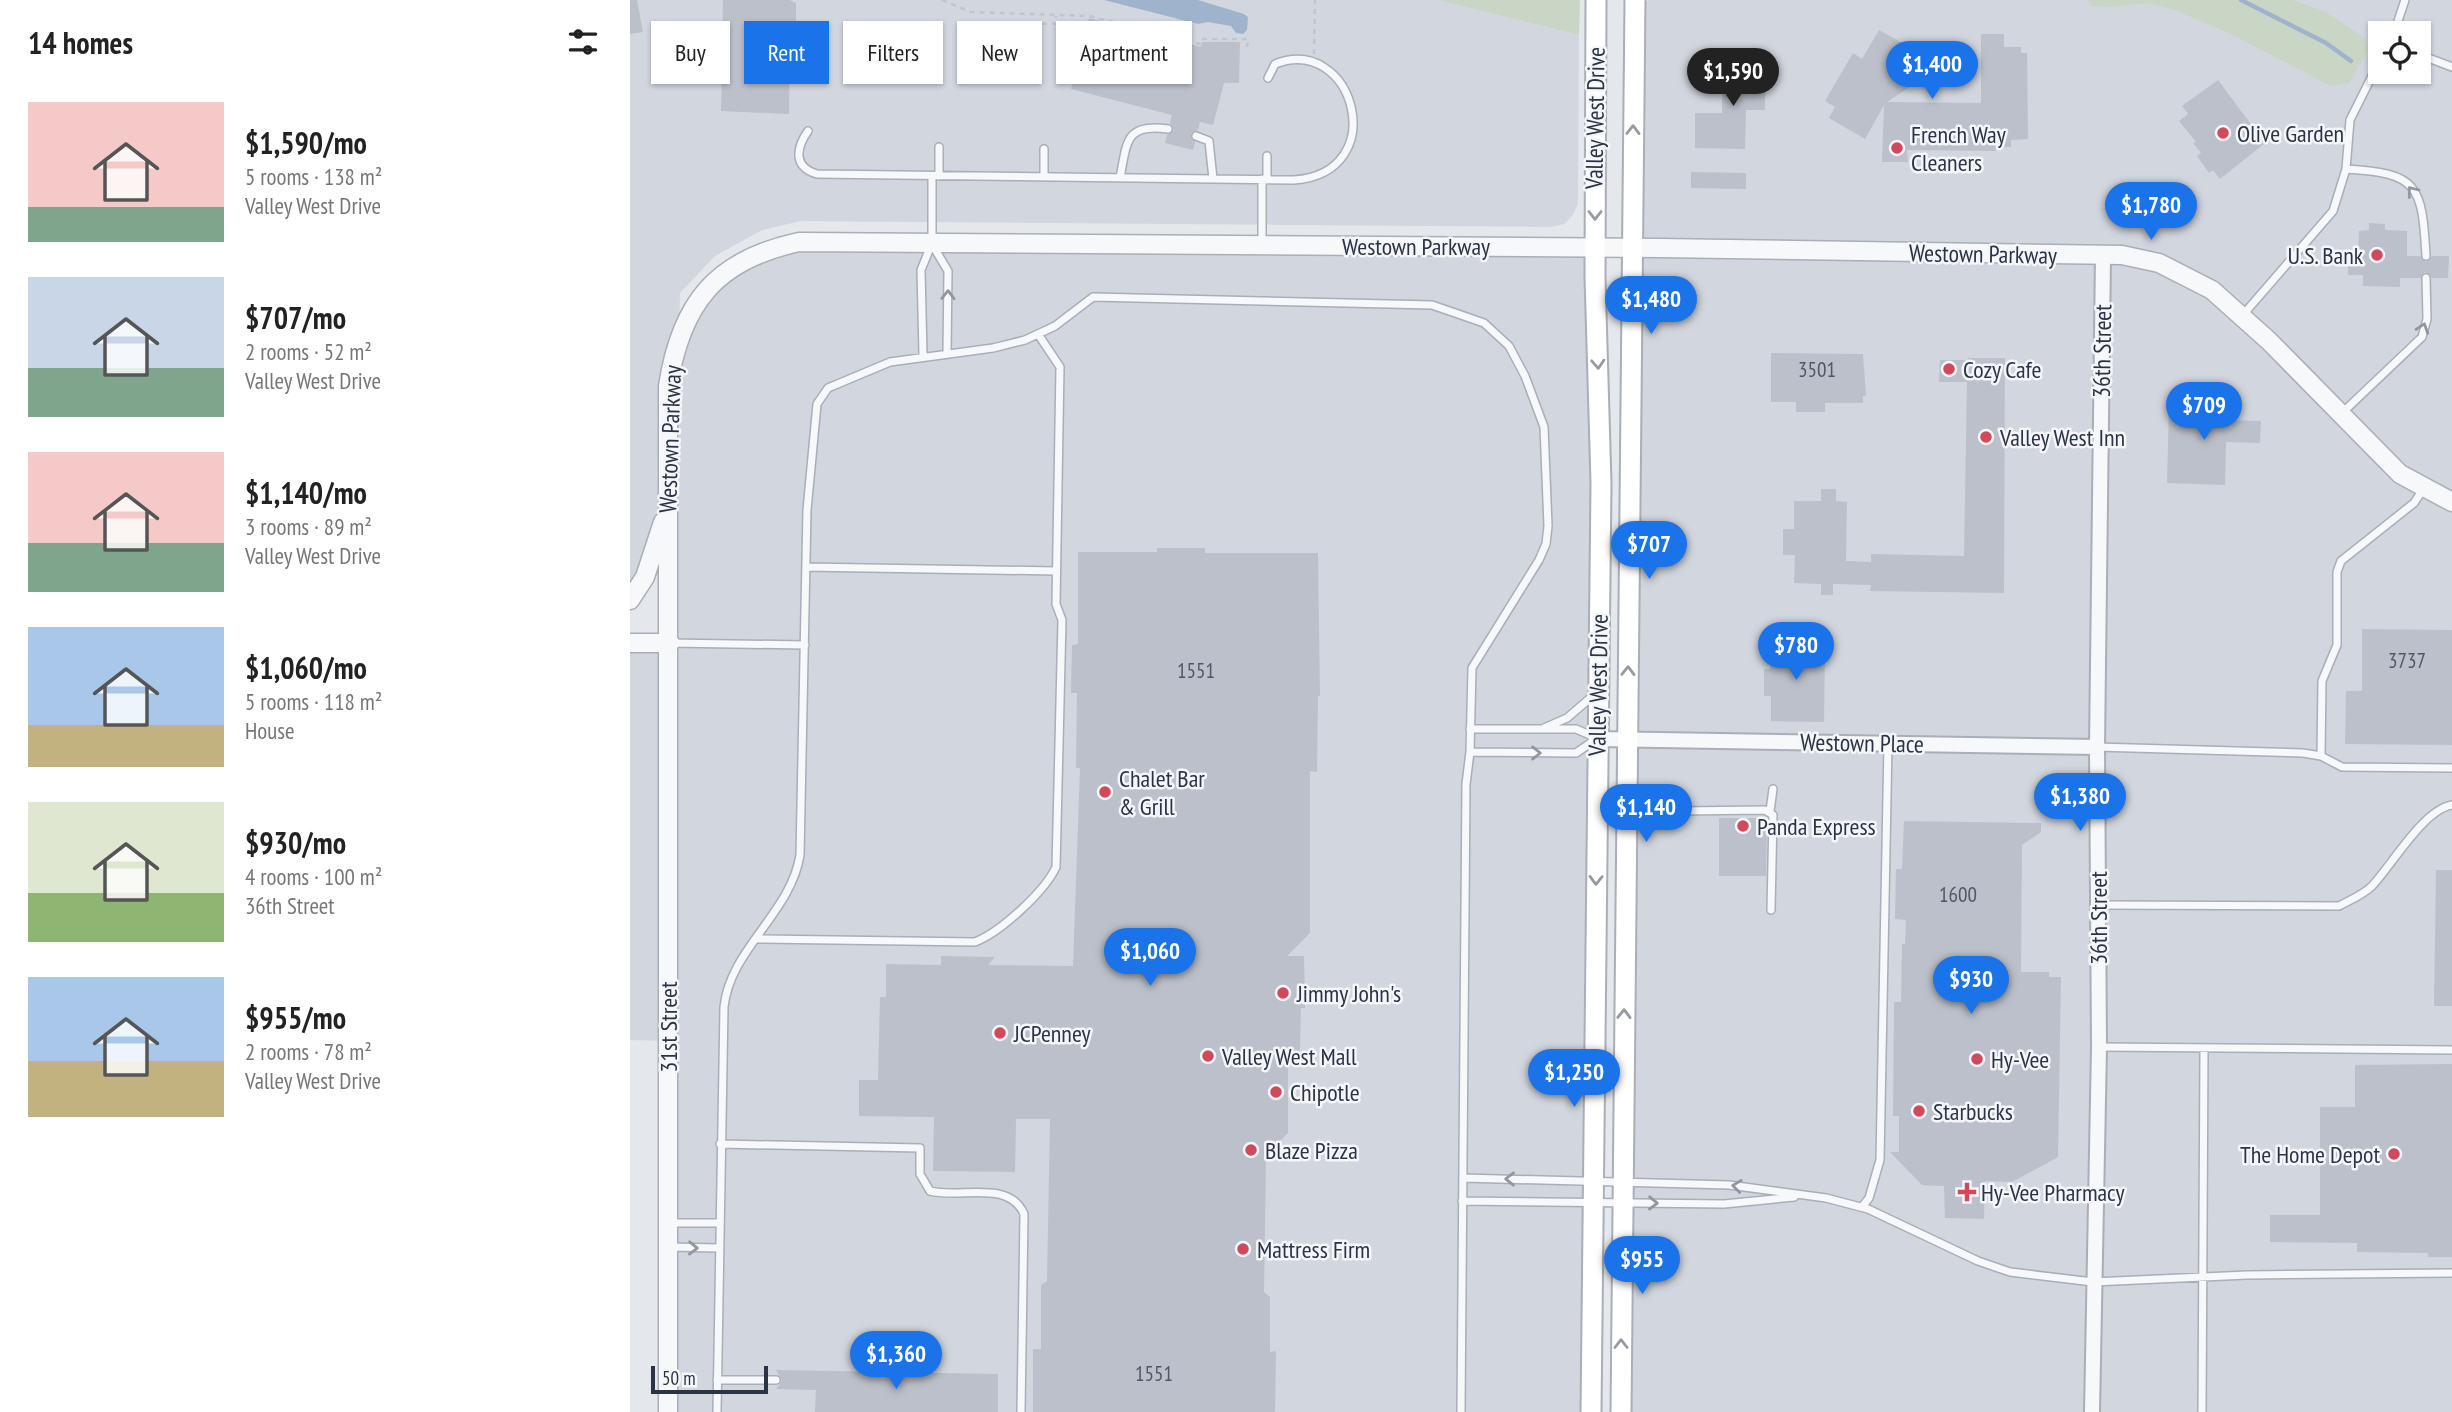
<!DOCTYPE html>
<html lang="en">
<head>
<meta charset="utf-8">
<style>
  :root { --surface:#fff; --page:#f2f2f2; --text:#222; --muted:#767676; --accent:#1a73e8 }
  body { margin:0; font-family:"PT Sans Narrow",sans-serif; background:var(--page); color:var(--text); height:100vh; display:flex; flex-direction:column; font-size:26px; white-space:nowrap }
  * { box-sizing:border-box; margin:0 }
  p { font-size:23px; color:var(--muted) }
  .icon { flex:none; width:38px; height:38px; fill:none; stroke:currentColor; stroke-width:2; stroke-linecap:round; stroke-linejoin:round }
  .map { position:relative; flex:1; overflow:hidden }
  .sheet { display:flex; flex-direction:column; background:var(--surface); width:630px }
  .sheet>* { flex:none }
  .banner { position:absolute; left:21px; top:21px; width:665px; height:63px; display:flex; gap:14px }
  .buttons { position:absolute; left:1738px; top:21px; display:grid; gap:14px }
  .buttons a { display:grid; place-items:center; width:63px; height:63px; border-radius:0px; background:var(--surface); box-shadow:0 2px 5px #0004; font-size:35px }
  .scale { position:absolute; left:21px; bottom:18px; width:117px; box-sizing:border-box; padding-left:7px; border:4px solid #2b3445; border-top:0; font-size:19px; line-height:24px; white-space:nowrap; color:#2b3445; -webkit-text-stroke:5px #f4f6f9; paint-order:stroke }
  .price { position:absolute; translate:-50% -60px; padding:0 16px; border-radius:24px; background:var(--accent); color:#fff; font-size:23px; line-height:46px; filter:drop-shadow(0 2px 4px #0008) }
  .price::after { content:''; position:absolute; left:50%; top:42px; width:21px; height:16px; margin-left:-10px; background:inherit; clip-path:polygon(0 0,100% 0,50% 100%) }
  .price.active { background:#222; color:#fff }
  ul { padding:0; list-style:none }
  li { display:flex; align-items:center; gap:21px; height:175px; padding:0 28px }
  li span { display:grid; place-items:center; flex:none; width:196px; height:140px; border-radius:0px; color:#555 }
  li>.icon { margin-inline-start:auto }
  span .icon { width:84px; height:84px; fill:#fffc; stroke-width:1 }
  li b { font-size:30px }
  h2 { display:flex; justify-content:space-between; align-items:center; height:84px; padding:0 28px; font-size:30px }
  .chip { padding:0 24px; border-radius:0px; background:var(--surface); box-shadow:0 2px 5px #0004; font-size:24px; line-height:63px }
  .chip.active { background:var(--accent); color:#fff }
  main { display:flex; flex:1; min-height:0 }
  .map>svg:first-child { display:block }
  .built { fill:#d2d6de; fill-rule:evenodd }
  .green { fill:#c9d6c5 }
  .water { fill:#9fb4cc }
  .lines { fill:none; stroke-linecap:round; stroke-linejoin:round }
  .stream { stroke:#9fb4cc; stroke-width:4.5 }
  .building { fill:#bbc0ca }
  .service-casing { stroke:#a9aeb7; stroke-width:10 }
  .minor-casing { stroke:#a9aeb7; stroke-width:18 }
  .tertiary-casing { stroke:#a9aeb7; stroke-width:21 }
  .secondary-casing { stroke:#a9aeb7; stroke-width:23 }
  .path { stroke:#c2c5cb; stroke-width:2.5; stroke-dasharray:5 5; stroke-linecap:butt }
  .service { stroke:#f7f8fa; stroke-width:7 }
  .minor { stroke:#f7f8fa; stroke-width:14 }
  .tertiary { stroke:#f7f8fa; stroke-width:18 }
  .secondary { stroke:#fff; stroke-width:19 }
  .oneway { stroke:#959aa2 }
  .oneway2 { stroke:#9196a0 }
  .poi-dot { fill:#d1495b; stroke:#f4f6f9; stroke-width:2.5 }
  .labels { text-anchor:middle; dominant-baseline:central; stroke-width:5; stroke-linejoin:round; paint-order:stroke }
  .number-label { font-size:21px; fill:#4f5766 }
  .street-label { font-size:24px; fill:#2b3445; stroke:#f4f6f9 }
  .poi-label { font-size:24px; fill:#2b3445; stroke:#f4f6f9; text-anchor:start }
</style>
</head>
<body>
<main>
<section class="sheet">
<h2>14 homes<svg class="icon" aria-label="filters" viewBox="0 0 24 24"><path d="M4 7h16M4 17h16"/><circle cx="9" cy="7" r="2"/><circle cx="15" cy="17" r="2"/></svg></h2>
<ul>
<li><span style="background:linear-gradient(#f6c9c9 75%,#7fa58c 0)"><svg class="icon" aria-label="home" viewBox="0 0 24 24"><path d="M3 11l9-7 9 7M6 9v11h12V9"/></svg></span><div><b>$1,590/mo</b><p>5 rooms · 138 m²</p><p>Valley West Drive</p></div></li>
<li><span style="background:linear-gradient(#c9d6e8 65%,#7fa58c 0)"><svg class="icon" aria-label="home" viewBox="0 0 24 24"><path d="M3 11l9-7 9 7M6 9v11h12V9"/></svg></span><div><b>$707/mo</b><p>2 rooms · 52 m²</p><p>Valley West Drive</p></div></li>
<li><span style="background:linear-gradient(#f6c9c9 65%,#7fa58c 0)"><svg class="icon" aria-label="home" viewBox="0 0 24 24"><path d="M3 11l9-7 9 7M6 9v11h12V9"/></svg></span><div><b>$1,140/mo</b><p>3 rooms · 89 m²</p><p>Valley West Drive</p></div></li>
<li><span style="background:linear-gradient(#a9c7e8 70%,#c2b280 0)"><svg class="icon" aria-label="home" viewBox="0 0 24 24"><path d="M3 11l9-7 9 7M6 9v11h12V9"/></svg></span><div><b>$1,060/mo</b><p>5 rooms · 118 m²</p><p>House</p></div></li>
<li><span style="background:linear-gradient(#dfe7d0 65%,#8fb573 0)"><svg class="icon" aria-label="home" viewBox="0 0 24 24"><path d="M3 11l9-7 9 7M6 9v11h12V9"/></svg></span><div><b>$930/mo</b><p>4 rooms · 100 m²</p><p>36th Street</p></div></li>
<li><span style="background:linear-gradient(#a9c7e8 60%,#c2b280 0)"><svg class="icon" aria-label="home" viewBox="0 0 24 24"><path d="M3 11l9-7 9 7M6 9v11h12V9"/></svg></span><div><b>$955/mo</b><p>2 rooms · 78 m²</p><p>Valley West Drive</p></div></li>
</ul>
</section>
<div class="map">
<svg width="1822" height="1412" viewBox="0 0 1822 1412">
  <rect width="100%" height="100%" fill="#e4e7ec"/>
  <path class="built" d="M0,0H806L949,35L948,203L943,215L934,224L920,227L171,221L132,230L85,256L50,293L49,332L68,299L139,248L965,247L961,1412H38V1041L0,1040V643H37V512L0,600Z
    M1020,0H1822V1412H991L1004,6ZM1750,33H1788V72H1750Z"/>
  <path class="green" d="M806,0H950L949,35Z
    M1459,0H1662L1694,11L1735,38L1738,51L1719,83L1701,86L1599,33L1539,8L1516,3L1482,7L1461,6Z"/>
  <path class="water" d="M474,0H568L614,14L618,17L617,30L613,34L606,33L601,26L578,22L568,24Z"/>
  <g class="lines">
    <path class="stream" d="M1611,0L1696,43L1721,61"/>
  </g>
  <path class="building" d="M0,0H7L13,32L0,34Z
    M93,0H160L166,3V27H160L159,114L91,111Z
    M459,18L571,47L572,42H610L609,83H594L583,125L570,122L568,130L561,133L565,142L563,150L535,143L537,135L544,130L540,123L542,115L441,89Z
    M1249,30L1295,56L1296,72L1292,79L1257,102L1351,103V34H1374V47H1391V53H1397L1398,139L1381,140V147H1366V151L1277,150L1278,162H1252L1254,105L1235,139L1199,118L1205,107L1195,101L1223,53L1232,59Z
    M1093,63H1135V110H1116L1115,149L1065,148V113H1092Z
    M1588,80L1635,143L1590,179L1583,170L1579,173L1567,156L1571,153L1563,143L1566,142L1549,121L1558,114L1552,106Z
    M1061,172L1116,173V189L1061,188Z
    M1739,223L1755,224V230L1777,231V256H1790L1796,262L1802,256H1819L1818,278H1802L1795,272L1790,278H1770V287L1733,286V275H1718V255L1728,254L1729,231L1739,230Z
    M1141,353L1233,354L1236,396H1233V403H1195V412H1166V402H1141Z
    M1338,358H1375L1374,593L1240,591L1241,585L1203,584V595H1191V584L1164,583L1165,555H1153V529H1164V501H1191V489H1206V501L1217,502L1216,561L1241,562V554L1334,556L1337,382H1309L1310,360H1338Z
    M1539,404L1597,405L1596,420L1631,421L1630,443L1596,442L1595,485L1537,483Z
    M527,548H575V553H688L690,696H688L687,772L680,771V933L657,956H674L675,1008H671L670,1049L658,1063V1133L636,1155L634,1292L640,1297V1352L646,1351L645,1412H403V1349H411V1285L417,1281L420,1119H386L385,1172L303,1171L304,1117L229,1116V1080H248L250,997H256V964L311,965V956L365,957L358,965L443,966L450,768H446L447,693H441L442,645L448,644V552H527Z
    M1732,629L1822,630V745L1715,744L1716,691H1732Z
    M1141,642L1195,643L1194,722L1141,721V696H1134V669H1140Z
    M1089,818H1137L1136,876H1089Z
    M1274,821L1411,823V832L1392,845L1391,972H1419V977H1431L1428,1157L1382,1182L1355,1181L1354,1219L1315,1218L1314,1186L1292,1185L1260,1152H1269V1116H1263L1264,1002H1271L1272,944H1275L1276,920L1265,919L1266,869H1272Z
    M1806,870H1822V1006H1804Z
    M1822,1064V1257H1798V1253L1727,1252V1243L1640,1242V1215H1690V1107H1725V1065Z
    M146,1370L368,1374V1412H185L186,1390L146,1389L152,1381Z"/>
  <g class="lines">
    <defs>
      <path id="service" d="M1764,33L1775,0
        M262,49L290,50
        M1788,54L1822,67
        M178,131C166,148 163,167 187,174L664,180C763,173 724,33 645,64L638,78
        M566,136L579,141L583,179
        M1716,169C1789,173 1792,186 1796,256
        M309,176V147
        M414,177V149
        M490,178C497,142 495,123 538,129
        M637,180V156
        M632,245V179
        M303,246L318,271L317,353
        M1612,316L1703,211L1716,169L1720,120L1750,60
        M293,355L291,270L302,243V176
        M1712,413L1792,337L1797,319L1796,278
        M176,567L426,571
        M40,643L175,645
        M914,728L937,718L965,694
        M840,729H946L967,738
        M1467,747L1673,753L1691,756L1712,767L1822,768
        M840,752L946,753L965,740
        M1691,756L1692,681L1707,645V572L1711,561L1784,503L1794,488
        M1049,811L1135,810L1143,815L1141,910
        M1140,811L1143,789
        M1469,905L1709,906C1720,900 1733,895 1742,886C1762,865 1793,810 1822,805
        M128,939L345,942C371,932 415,891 426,867L432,620L426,604L430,367L408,334
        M1469,1047L1822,1050
        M90,1144L290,1148V1174L300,1191C330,1199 379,1179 394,1214L391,1412
        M833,1178L1099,1185L1196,1198L1238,1209L1348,1261L1380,1272L1463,1282L1617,1275L1822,1273
        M832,1201L1094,1204L1164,1197
        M1232,1207L1239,1198L1250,1160L1258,744
        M40,1223H88
        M39,1247L89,1248
        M87,1380H146
        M87,1412L94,1007C100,949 161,913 170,855L177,510L187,404L198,388L260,362L363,348L395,340L425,326L463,297L802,305L854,323L879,346L895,376L914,427L918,526L916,544L909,560L842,668L840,752L836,784L831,1412
        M1572,1412L1574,1048"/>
      <path id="minor" d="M967,739L1467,747
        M1462,1412L1469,1047L1467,747L1473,255"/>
      <path id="tertiary" d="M0,600L15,577L33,522
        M0,643H40
        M38,1412V386C51,304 85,260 169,242L1029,248L1492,255L1529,263L1582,290L1639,341L1770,474L1822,502"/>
      <path id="secondary" d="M961,1412L971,483L965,277L966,0
        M991,1412L1005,0"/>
    </defs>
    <use href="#service" class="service-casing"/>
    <use href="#minor" class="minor-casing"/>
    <use href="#tertiary" class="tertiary-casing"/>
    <use href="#secondary" class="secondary-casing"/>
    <path class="path" d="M312,0L341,12L460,16L570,44L571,39H618L617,47
      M399,51L400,23L426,24V16
      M684,54L685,0"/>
    <use href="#service" class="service"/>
    <use href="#minor" class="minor"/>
    <use href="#tertiary" class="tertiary"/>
    <use href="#secondary" class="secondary"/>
  </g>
  <defs><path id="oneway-chevron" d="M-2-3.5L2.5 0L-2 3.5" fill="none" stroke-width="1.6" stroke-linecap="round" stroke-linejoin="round" transform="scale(1.75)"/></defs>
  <g class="oneway">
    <use href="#oneway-chevron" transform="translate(1003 130) rotate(-89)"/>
    <use href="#oneway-chevron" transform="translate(965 215) rotate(90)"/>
    <use href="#oneway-chevron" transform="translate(968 364) rotate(87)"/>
    <use href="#oneway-chevron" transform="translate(998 671) rotate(-89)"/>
    <use href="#oneway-chevron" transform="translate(966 880) rotate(91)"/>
    <use href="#oneway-chevron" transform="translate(994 1014) rotate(-89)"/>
    <use href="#oneway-chevron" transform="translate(991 1344) rotate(-90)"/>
  </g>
  <g class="oneway2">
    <use href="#oneway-chevron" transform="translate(1782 191) rotate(-128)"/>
    <use href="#oneway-chevron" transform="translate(318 295) rotate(-89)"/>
    <use href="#oneway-chevron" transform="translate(1793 328) rotate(-72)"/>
    <use href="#oneway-chevron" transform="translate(906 753)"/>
    <use href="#oneway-chevron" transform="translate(880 1179) rotate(-179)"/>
    <use href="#oneway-chevron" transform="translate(1107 1186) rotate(-173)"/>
    <use href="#oneway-chevron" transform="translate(1023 1203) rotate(1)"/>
    <use href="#oneway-chevron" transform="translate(63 1248) rotate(1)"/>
  </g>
  <g class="poi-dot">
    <circle cx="1593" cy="133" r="7"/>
    <circle cx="1267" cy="148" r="7"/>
    <circle cx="1747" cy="255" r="7"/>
    <circle cx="1319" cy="369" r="7"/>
    <circle cx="1356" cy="437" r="7"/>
    <circle cx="475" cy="792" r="7"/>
    <circle cx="1113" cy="826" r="7"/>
    <circle cx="653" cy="993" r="7"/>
    <circle cx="370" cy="1033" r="7"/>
    <circle cx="578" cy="1056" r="7"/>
    <circle cx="1347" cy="1059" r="7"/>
    <circle cx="646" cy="1092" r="7"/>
    <circle cx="1289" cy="1111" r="7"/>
    <circle cx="621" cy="1150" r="7"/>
    <circle cx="1764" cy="1154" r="7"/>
    <path d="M1333.5 1181.5h7v7h7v7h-7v7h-7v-7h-7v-7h7z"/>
    <circle cx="613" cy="1249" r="7"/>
  </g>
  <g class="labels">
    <g class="number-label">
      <text x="1187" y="369">3501</text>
      <text x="1777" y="660">3737</text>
      <text x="566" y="670">1551</text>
      <text x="1328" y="894">1600</text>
      <text x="524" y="1373">1551</text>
    </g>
    <g class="street-label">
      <text transform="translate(965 118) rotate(-89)">Valley West Drive</text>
      <text x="786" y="246">Westown Parkway</text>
      <text transform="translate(1353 254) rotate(1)">Westown Parkway</text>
      <text transform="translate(1472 351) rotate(-89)">36th Street</text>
      <text transform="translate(40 439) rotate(-88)">Westown Parkway</text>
      <text transform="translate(968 685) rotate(-89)">Valley West Drive</text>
      <text transform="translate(1232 743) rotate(1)">Westown Place</text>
      <text transform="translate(1468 918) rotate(-90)">36th Street</text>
      <text transform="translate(38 1027) rotate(-90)">31st Street</text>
    </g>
    <g class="poi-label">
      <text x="1607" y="133">Olive Garden</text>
      <text x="1281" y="134">French Way<tspan x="1281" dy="28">Cleaners</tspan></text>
      <text x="1733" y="255" text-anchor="end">U.S. Bank</text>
      <text x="1333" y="369">Cozy Cafe</text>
      <text x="1370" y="437">Valley West Inn</text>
      <text x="489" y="778">Chalet Bar<tspan x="489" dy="28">&amp; Grill</tspan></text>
      <text x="1127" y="826">Panda Express</text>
      <text x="667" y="993">Jimmy John's</text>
      <text x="384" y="1033">JCPenney</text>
      <text x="592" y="1056">Valley West Mall</text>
      <text x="1361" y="1059">Hy-Vee</text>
      <text x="660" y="1092">Chipotle</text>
      <text x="1303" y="1111">Starbucks</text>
      <text x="635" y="1150">Blaze Pizza</text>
      <text x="1750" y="1154" text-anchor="end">The Home Depot</text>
      <text x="1351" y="1192">Hy-Vee Pharmacy</text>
      <text x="627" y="1249">Mattress Firm</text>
    </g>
  </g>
</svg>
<div class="buttons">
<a><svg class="icon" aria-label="locate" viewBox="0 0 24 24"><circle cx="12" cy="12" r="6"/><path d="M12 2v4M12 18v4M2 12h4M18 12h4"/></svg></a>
</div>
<div class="scale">50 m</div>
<b class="price" style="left:1302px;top:101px">$1,400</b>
<b class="price active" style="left:1103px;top:108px">$1,590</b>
<b class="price" style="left:1521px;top:242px">$1,780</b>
<b class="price" style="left:1021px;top:336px">$1,480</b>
<b class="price" style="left:1574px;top:442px">$709</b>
<b class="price" style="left:1019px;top:581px">$707</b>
<b class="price" style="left:1166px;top:682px">$780</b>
<b class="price" style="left:1450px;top:833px">$1,380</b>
<b class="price" style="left:1016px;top:844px">$1,140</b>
<b class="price" style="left:520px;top:988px">$1,060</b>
<b class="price" style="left:1341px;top:1016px">$930</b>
<b class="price" style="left:944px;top:1109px">$1,250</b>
<b class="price" style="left:1012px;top:1296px">$955</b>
<b class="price" style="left:266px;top:1391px">$1,360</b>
<div class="banner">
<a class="chip">Buy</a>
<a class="chip active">Rent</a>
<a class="chip">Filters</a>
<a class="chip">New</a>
<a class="chip">Apartment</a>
</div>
</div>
</main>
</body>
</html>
